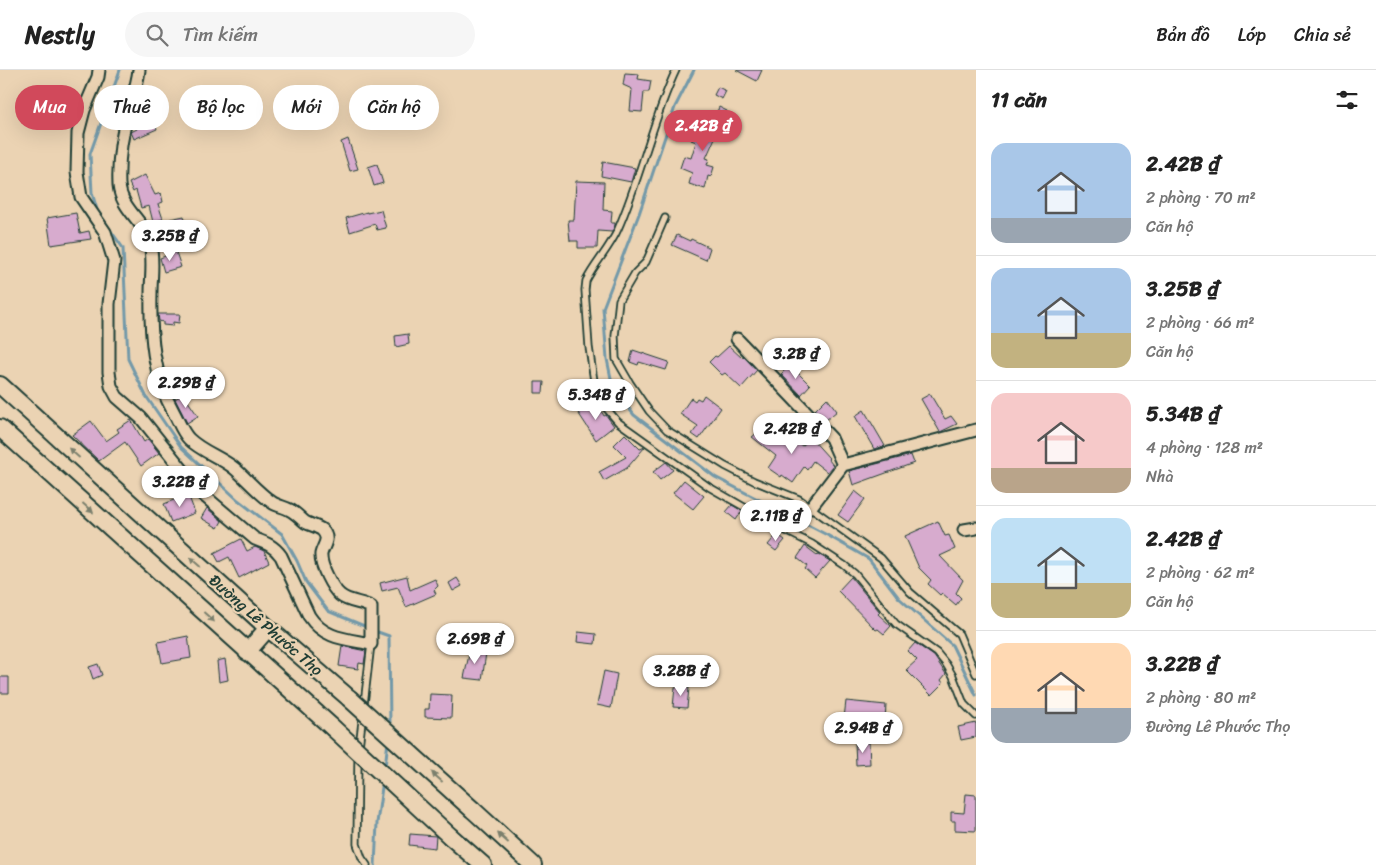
<!DOCTYPE html>
<html lang="vi">
<head>
<meta charset="utf-8">
<style>
  :root { --surface:#fff; --page:#f6f6f6; --text:#222; --muted:#767676; --line:#e0e0e0; --accent:#d1495b }
  body { margin:0; font-family:Sriracha,sans-serif; background:var(--page); color:var(--text); height:100vh; display:flex; flex-direction:column; font-size:19px; white-space:nowrap }
  * { box-sizing:border-box; margin:0 }
  p { font-size:16px; color:var(--muted) }
  .icon { flex:none; width:28px; height:28px; fill:none; stroke:currentColor; stroke-width:2; stroke-linecap:round; stroke-linejoin:round }
  .map { position:relative; flex:1; overflow:hidden }
  .panel { display:flex; flex-direction:column; background:var(--surface); width:400px }
  .panel>* { flex:none }
  .banner { position:absolute; left:15px; top:15px; width:475px; height:45px; display:flex; gap:10px }
  .price { position:absolute; translate:-50% -42px; padding:0 11px; border-radius:18px; background:#fff; color:#222; font-size:16px; line-height:32px; filter:drop-shadow(0 1px 2px #0008) }
  .price::after { content:''; position:absolute; left:50%; top:30px; width:15px; height:11px; margin-left:-8px; background:inherit; clip-path:polygon(0 0,100% 0,50% 100%) }
  .price.selected { background:var(--accent); color:#fff }
  ul { padding:0; list-style:none }
  li { display:flex; align-items:center; gap:15px; height:125px; padding:0 15px }
  li+li { border-top:1px solid var(--line) }
  li span { display:grid; place-items:center; flex:none; width:140px; height:100px; border-radius:15px; color:#555 }
  li>.icon { margin-inline-start:auto }
  span .icon { width:60px; height:60px; fill:#fffc; stroke-width:1 }
  li b { font-size:21px }
  h2 { display:flex; justify-content:space-between; align-items:center; height:60px; padding:0 15px; font-size:21px }
  .chip { padding:0 18px; border-radius:22px; background:var(--surface); box-shadow:0 5px 20px #0002; font-size:18px; line-height:45px }
  .chip.selected { background:var(--accent); color:#fff }
  header { display:flex; align-items:center; gap:30px; box-sizing:border-box; height:70px; padding:0 25px; background:var(--surface); border-bottom:1px solid var(--line) }
  header strong { font-size:24px }
  nav { display:flex; gap:28px; margin-inline-start:auto; font-size:18px }
  .search { width:350px; height:45px; background:var(--page); display:flex; align-items:center; gap:12px; box-sizing:border-box; padding:0 18px; border-radius:28px; color:var(--muted); font-size:19px }
  main { display:flex; flex:1; min-height:0 }
  .map>svg:first-child { display:block }
  .lines { fill:none; stroke-linecap:round; stroke-linejoin:round }
  .stream { stroke:#7399a9; stroke-width:3 }
  .building { fill:#d7abce; stroke:#1f3d34 }
  .lane-casing { stroke:#1f3d34; stroke-width:9 }
  .street-casing { stroke:#1f3d34; stroke-width:15 }
  .secondary-casing { stroke:#1f3d34; stroke-width:20 }
  .lane { stroke:#ebd3b3; stroke-width:5.5 }
  .street { stroke:#ebd3b3; stroke-width:11 }
  .secondary { stroke:#ebd3b3; stroke-width:16 }
  .secondary-bridge-casing { stroke:#1f3d34; stroke-width:20; stroke-linecap:butt }
  .secondary-bridge { stroke:#ebd3b3; stroke-width:16 }
  .oneway { fill:#7b806d }
  .labels { text-anchor:middle; dominant-baseline:central; stroke-width:4.5; stroke-linejoin:round; paint-order:stroke }
  .street-label { font-size:16px; fill:#1f3d34; stroke:#ebd3b3 }
</style>
</head>
<body>
<header>
<strong>Nestly</strong>
<div class="search"><svg class="icon" aria-label="search" viewBox="0 0 24 24"><circle cx="10" cy="10" r="6"/><path d="M15 15l6 6"/></svg>Tìm kiếm</div>
<nav><a>Bản đồ</a><a>Lớp</a><a>Chia sẻ</a></nav>
</header>
<main>
<div class="map">
<svg width="976" height="795" viewBox="0 0 976 795">
  <rect width="100%" height="100%" fill="#ebd3b3"/>
  <filter id="ink" filterUnits="userSpaceOnUse"><feTurbulence type="fractalNoise" baseFrequency=".02" numOctaves="2"/><feDisplacementMap in="SourceGraphic" scale="10" xChannelSelector="R" yChannelSelector="G"/><feConvolveMatrix kernelMatrix="1 2 1 2 8 2 1 2 1" color-interpolation-filters="sRGB"/></filter>
  <g filter="url(#ink)">
    <g class="lines">
      <path class="stream" d="M694,0L675,37L639,144L603,238L607,289L613,318L634,345L715,407L827,465L869,489L899,528L952,575L976,625
        M98,143L92,123L90,84L120,0
        M106,154L123,178L128,289L146,326L181,377L238,430L282,464L297,491L306,512L328,541L369,558
        M375,561L389,566L390,657
        M385,697L388,671
        M375,795L377,753L383,710"/>
    </g>
    <path class="building" d="M736,0H762L757,11Z
      M625,3L639,4L638,9L651,11L649,22H644L642,42L630,41L632,19L623,15Z
      M718,17L726,21L722,29L714,25Z
      M64,26L69,44L44,51L41,39L52,36L50,30Z
      M719,37L727,41L706,88L709,89L707,95L714,97L711,107L708,106L705,119L689,114L692,103L680,98L684,86L691,88L696,72L691,70L698,54L710,59Z
      M139,40H154V53H150L151,54L155,53L157,59L134,69L131,62L137,59L135,46L136,43L139,42Z
      M348,69L358,99L350,101L341,72Z
      M603,92L635,98L631,112L601,106Z
      M377,94L383,113L374,116L368,97Z
      M145,105L155,125L161,123L163,132L158,134L163,149L153,152L149,136L141,138L136,120L133,122L129,113Z
      M576,111L604,112L603,140L612,141L611,153H615V155L612,162L598,161L597,178H578V171H570L568,150H574Z
      M381,140L386,158L377,160L375,154L350,162L346,148L367,142V143Z
      M76,143L80,163L89,161L91,169L51,175L47,148Z
      M184,146L186,154L172,158L170,149Z
      M677,165L690,171L691,169L710,178L706,190L672,175Z
      M176,182L181,197L164,202L160,188Z
      M158,244H180L179,253L173,252V256L163,255V252L159,251Z
      M408,264L409,274L396,277L395,266Z
      M729,276L742,288L743,286L757,300L741,318L725,303L722,305L709,292L715,286L717,287Z
      M633,280L669,292L666,300L639,292L638,295L630,292Z
      M790,295L810,315L801,325L781,304Z
      M535,312H544L543,323H535Z
      M183,324L198,346L187,353L175,329Z
      M930,324L945,349L951,346L957,354L940,362L921,329Z
      M704,325L721,338L699,369L692,364L698,356L680,344L691,328L695,331L697,328L701,330Z
      M827,328L837,341L826,350L815,340Z
      M588,335L591,340L598,335L604,346L606,345L614,356L596,370L577,341Z
      M864,340L881,369L885,376L874,379L855,346Z
      M131,350L144,372L148,369L159,383L141,396L125,372L99,391L72,365L91,351L106,371L119,362L117,359Z
      M763,358L768,364L769,363L778,370L783,365L789,370L791,367L802,376L811,368L829,388L828,389L833,395L827,402L813,391L807,400L804,397L793,413L782,405L781,407L768,398L776,386L752,367Z
      M625,364L640,379L645,377L627,398L604,411L599,402L626,387L614,375Z
      M911,385L914,393L853,415L849,401Z
      M666,392L673,400L660,410L653,402Z
      M684,410L704,426L693,439L673,423Z
      M855,421L865,429L848,452L838,445Z
      M188,424L195,443L171,452L164,434Z
      M732,435L742,441L736,450L726,442Z
      M207,438L222,451L218,458L201,448Z
      M938,451L945,466L949,465L955,479L940,486L963,510L956,523L961,528L956,535L942,523L940,525L928,514L931,510L919,498L905,466Z
      M777,464L785,470L776,481L768,475Z
      M241,469L247,481L255,477L264,481L269,492L239,508L229,487L219,492L214,483Z
      M805,476L817,485L818,484L830,491L815,508L805,499L807,496L797,488Z
      M407,506L410,520L435,509L438,516L434,520L436,524L406,537L398,517L382,521L380,513Z
      M851,507L880,542L878,544L891,556L884,564L878,559L876,560L838,521Z
      M457,508L462,516L453,521L449,513Z
      M578,562L596,564L595,574L577,572Z
      M188,566L191,588L162,593L158,572Z
      M915,573L934,586L946,604L941,610L943,613L931,625L906,600L917,590L908,581Z
      M342,576L366,581L364,594L359,593L358,599L339,596Z
      M470,580L486,583L482,610L464,608Z
      M225,589L228,610L219,612L217,591Z
      M98,594L102,605L93,609L89,597Z
      M604,601L617,604L611,638L597,635Z
      M0,607H9V623H0Z
      M675,617L689,618L687,638L673,637Z
      M430,624L452,625L451,648L425,647V639H429Z
      M846,631L886,635L885,651L844,648Z
      M976,653V667L961,670L958,657Z
      M869,672L870,694L856,695L855,673Z
      M966,724L976,725V761L955,760V751H951V742L964,743Z
      M410,764L436,766L435,778L409,775Z"/>
    <g class="lines">
      <defs>
        <path id="lane" d="M676,0C652,51 641,107 618,159C610,178 595,193 586,211L585,220L589,277L595,318L607,339L618,352L709,417L786,461L812,474L844,495L855,504L896,554L937,583L946,594L953,606L964,634L976,646
          M665,148L646,192L635,203L619,230L615,266L616,289L630,313L649,341L667,360L725,396L754,411L799,429L881,488L910,522L959,564L976,604
          M359,677L371,574
          M358,686L357,774L362,788L367,795"/>
        <path id="street" d="M99,0L98,7L84,40L78,63L77,102L81,127L105,162L114,191L109,234V302L111,316L117,327L141,348L201,423L255,469C266,473 274,476 281,486L309,546C324,569 346,569 371,574V537C362,532 348,532 340,525C332,518 320,495 321,484C323,475 331,469 322,460C317,456 310,455 305,452C300,448 296,443 290,440C285,437 278,436 273,433C258,423 247,409 234,398C220,387 201,381 189,369C182,362 179,352 174,343C153,306 150,265 151,223C151,206 154,190 150,174C146,152 121,140 119,115C118,91 121,67 128,44C132,29 137,16 139,0
          M737,269L831,368L843,395L976,360
          M811,437L843,395
          M964,460L976,458"/>
        <path id="secondary" d="M0,315L268,558L349,628
          M0,358L333,658
          M247,582L268,558
          M473,740L533,795
          M451,767L483,795"/>
      </defs>
      <use href="#lane" class="lane-casing"/>
      <use href="#street" class="street-casing"/>
      <use href="#secondary" class="secondary-casing"/>
      <use href="#lane" class="lane"/>
      <use href="#street" class="street"/>
      <use href="#secondary" class="secondary"/>
      <defs>
        <path id="secondary-bridge" d="M349,628L473,740
          M333,658L451,767"/>
      </defs>
      <use href="#secondary-bridge" class="secondary-bridge-casing"/>
      <use href="#secondary-bridge" class="secondary-bridge"/>
    </g>
    <defs><path id="oneway-solid" d="M-6-.8H1V-3.2L6.5 0L1 3.2V.8H-6Z" transform="scale(1.25)"/></defs>
    <g class="oneway">
      <use href="#oneway-solid" transform="translate(74 383) rotate(-138)"/>
      <use href="#oneway-solid" transform="translate(88 438) rotate(42)"/>
      <use href="#oneway-solid" transform="translate(195 492) rotate(-138)"/>
      <use href="#oneway-solid" transform="translate(209 547) rotate(42)"/>
      <use href="#oneway-solid" transform="translate(437 707) rotate(-138)"/>
      <use href="#oneway-solid" transform="translate(503 768) rotate(-138)"/>
    </g>
  </g>
  <g class="labels">
    <g class="street-label">
      <text transform="translate(266 555) rotate(41)">Đường Lê Phước Thọ</text>
    </g>
  </g>
</svg>
<b class="price selected" style="left:703px;top:82px">2.42B ₫</b>
<b class="price" style="left:170px;top:192px">3.25B ₫</b>
<b class="price" style="left:796px;top:310px">3.2B ₫</b>
<b class="price" style="left:186px;top:339px">2.29B ₫</b>
<b class="price" style="left:596px;top:351px">5.34B ₫</b>
<b class="price" style="left:792px;top:385px">2.42B ₫</b>
<b class="price" style="left:180px;top:438px">3.22B ₫</b>
<b class="price" style="left:776px;top:472px">2.11B ₫</b>
<b class="price" style="left:475px;top:595px">2.69B ₫</b>
<b class="price" style="left:681px;top:627px">3.28B ₫</b>
<b class="price" style="left:863px;top:684px">2.94B ₫</b>
<div class="banner">
<a class="chip selected">Mua</a>
<a class="chip">Thuê</a>
<a class="chip">Bộ lọc</a>
<a class="chip">Mới</a>
<a class="chip">Căn hộ</a>
</div>
</div>
<section class="panel">
<h2>11 căn<svg class="icon" aria-label="filters" viewBox="0 0 24 24"><path d="M4 7h16M4 17h16"/><circle cx="9" cy="7" r="2"/><circle cx="15" cy="17" r="2"/></svg></h2>
<ul>
<li><span style="background:linear-gradient(#a9c7e8 75%,#9aa5b1 0)"><svg class="icon" aria-label="home" viewBox="0 0 24 24"><path d="M3 11l9-7 9 7M6 9v11h12V9"/></svg></span><div><b>2.42B ₫</b><p>2 phòng · 70 m²</p><p>Căn hộ</p></div></li>
<li><span style="background:linear-gradient(#a9c7e8 65%,#c2b280 0)"><svg class="icon" aria-label="home" viewBox="0 0 24 24"><path d="M3 11l9-7 9 7M6 9v11h12V9"/></svg></span><div><b>3.25B ₫</b><p>2 phòng · 66 m²</p><p>Căn hộ</p></div></li>
<li><span style="background:linear-gradient(#f6c9c9 75%,#b9a48a 0)"><svg class="icon" aria-label="home" viewBox="0 0 24 24"><path d="M3 11l9-7 9 7M6 9v11h12V9"/></svg></span><div><b>5.34B ₫</b><p>4 phòng · 128 m²</p><p>Nhà</p></div></li>
<li><span style="background:linear-gradient(#bfe0f5 65%,#c2b280 0)"><svg class="icon" aria-label="home" viewBox="0 0 24 24"><path d="M3 11l9-7 9 7M6 9v11h12V9"/></svg></span><div><b>2.42B ₫</b><p>2 phòng · 62 m²</p><p>Căn hộ</p></div></li>
<li><span style="background:linear-gradient(#ffd9b3 65%,#9aa5b1 0)"><svg class="icon" aria-label="home" viewBox="0 0 24 24"><path d="M3 11l9-7 9 7M6 9v11h12V9"/></svg></span><div><b>3.22B ₫</b><p>2 phòng · 80 m²</p><p>Đường Lê Phước Thọ</p></div></li>
</ul>
</section>
</main>
</body>
</html>
